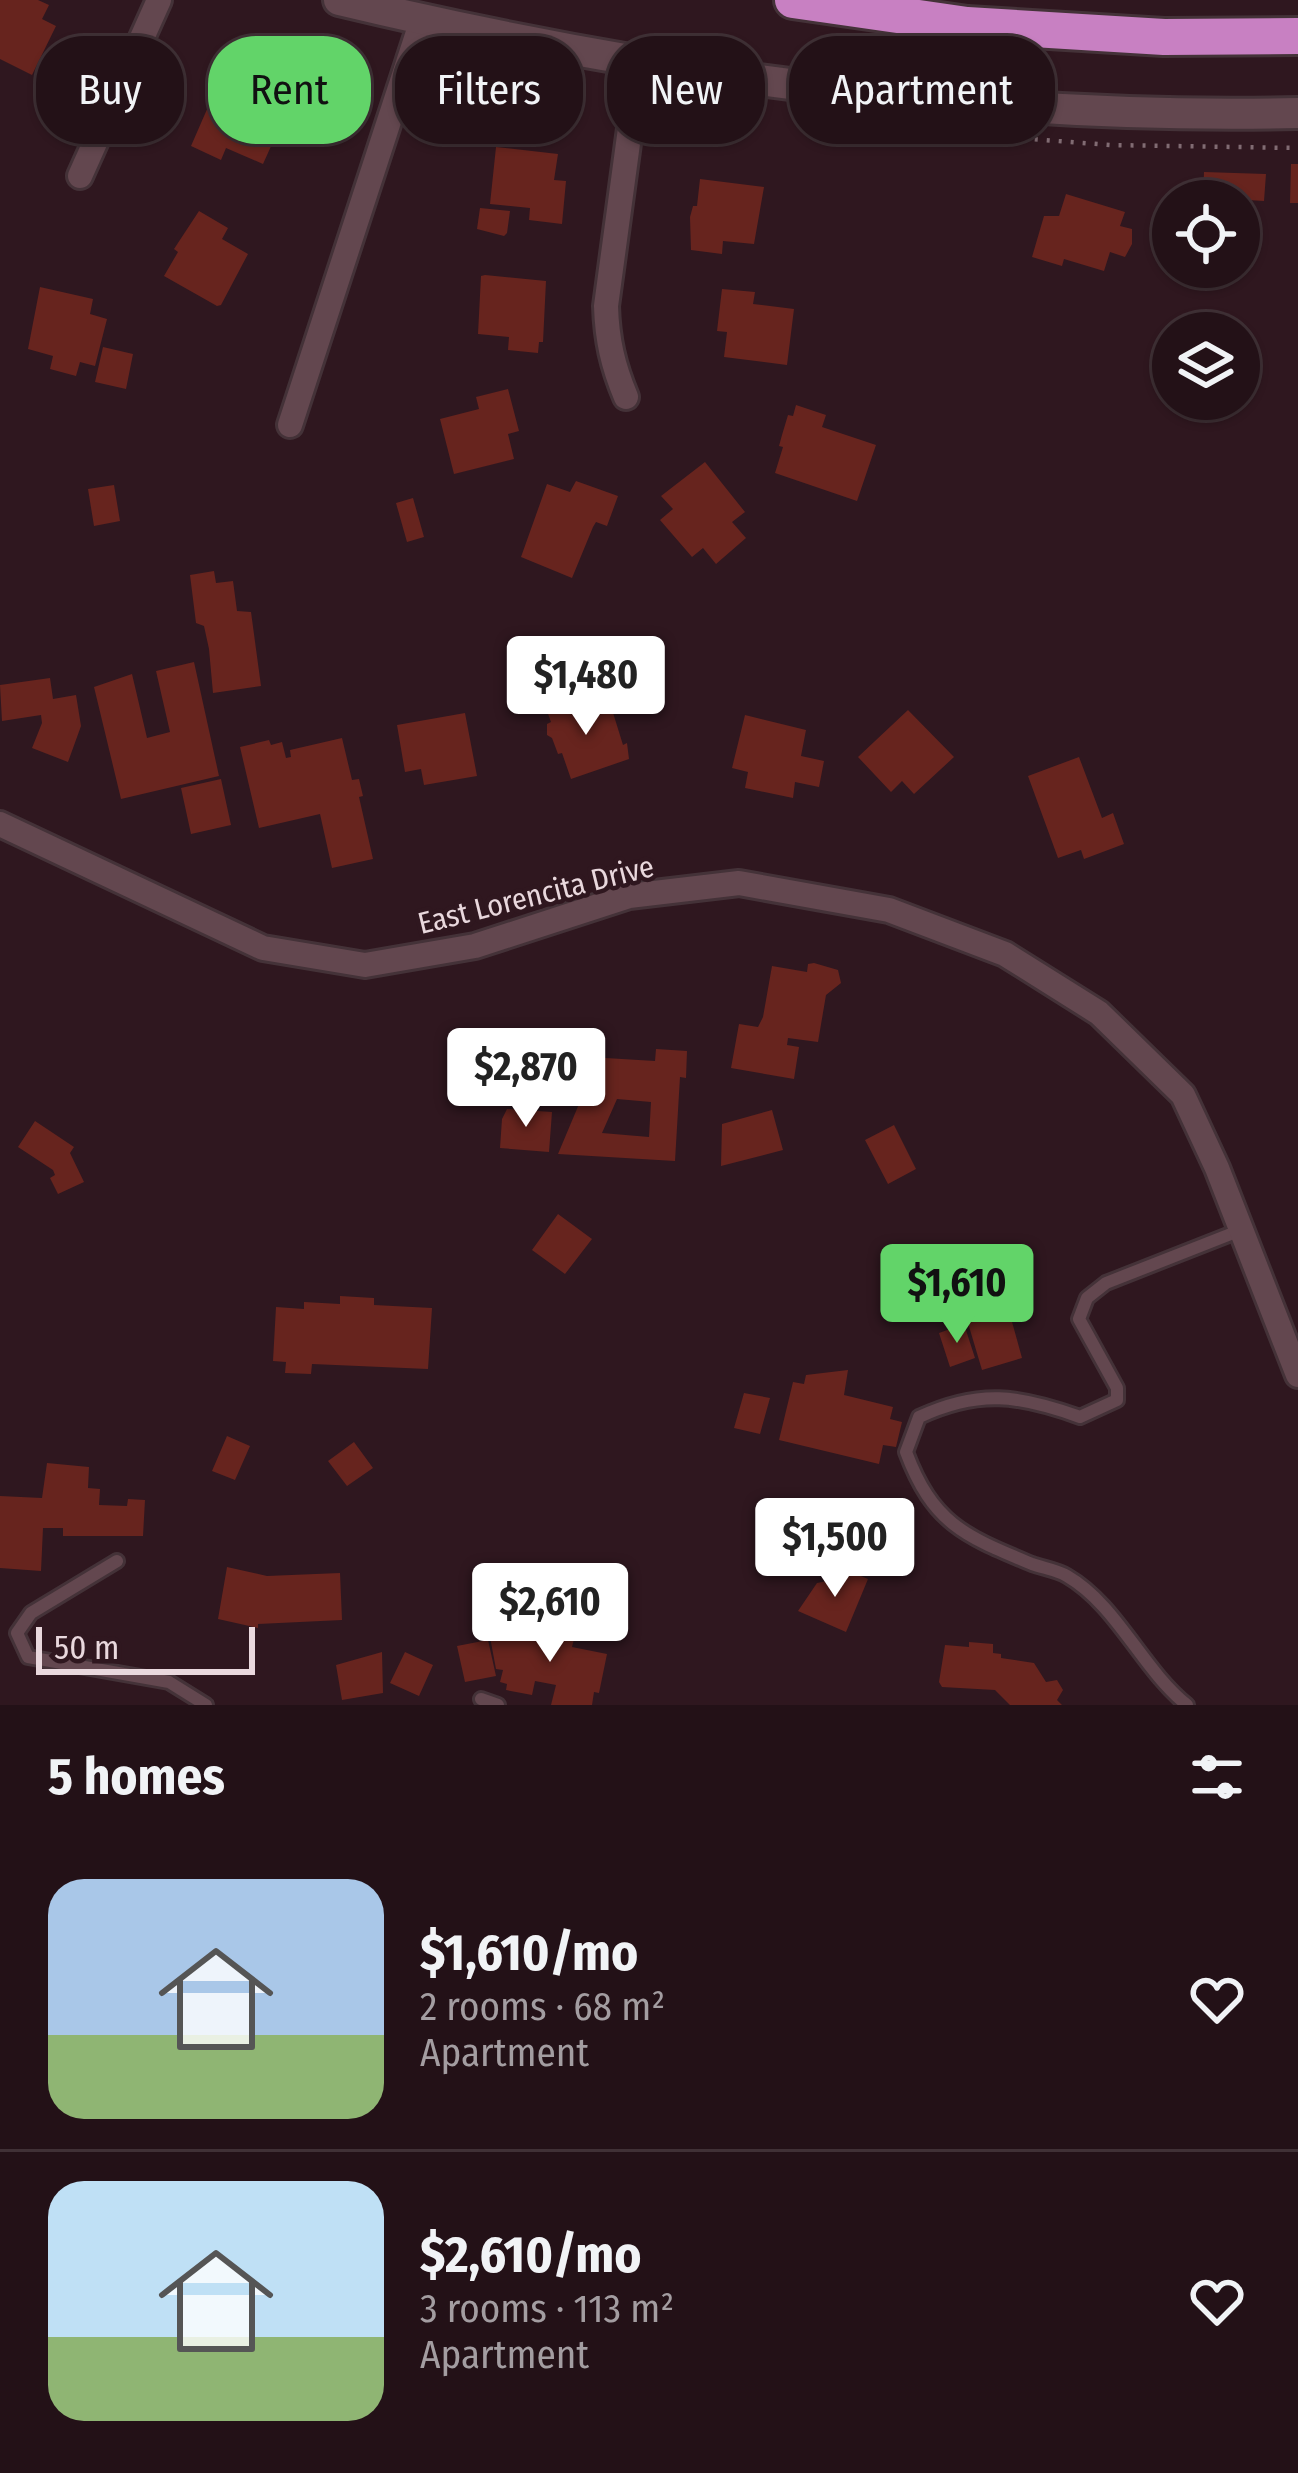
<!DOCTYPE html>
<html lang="en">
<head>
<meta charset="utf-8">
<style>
  :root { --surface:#231117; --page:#2f1f24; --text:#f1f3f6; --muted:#a39da1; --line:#403136; --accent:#62d469 }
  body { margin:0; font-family:"Fira Sans Condensed",sans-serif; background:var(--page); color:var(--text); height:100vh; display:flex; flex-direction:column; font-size:45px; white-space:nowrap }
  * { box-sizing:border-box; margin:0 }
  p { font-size:39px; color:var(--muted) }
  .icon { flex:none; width:66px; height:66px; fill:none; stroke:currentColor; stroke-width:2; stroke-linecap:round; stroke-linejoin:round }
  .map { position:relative; height:1705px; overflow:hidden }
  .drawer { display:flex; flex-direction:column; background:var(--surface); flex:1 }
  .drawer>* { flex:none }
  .hud { position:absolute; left:36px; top:36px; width:1227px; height:108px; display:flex; gap:24px }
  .controls { position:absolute; left:1152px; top:180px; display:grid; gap:24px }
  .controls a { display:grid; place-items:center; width:108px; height:108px; border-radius:50%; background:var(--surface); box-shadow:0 3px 9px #0004,0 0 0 3px var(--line); font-size:60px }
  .scale { position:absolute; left:36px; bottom:30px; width:219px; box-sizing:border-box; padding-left:12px; border:6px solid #e9d8dd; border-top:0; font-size:33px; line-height:42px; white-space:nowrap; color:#e9d8dd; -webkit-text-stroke:9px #2f171f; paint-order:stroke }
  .price { position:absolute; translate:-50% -102px; padding:0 27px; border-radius:12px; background:#fff; color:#222; font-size:39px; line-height:78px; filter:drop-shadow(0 3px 6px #0008) }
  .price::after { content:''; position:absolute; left:50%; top:72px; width:36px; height:27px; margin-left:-18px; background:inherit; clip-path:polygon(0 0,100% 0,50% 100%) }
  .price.selected { background:var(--accent); color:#111 }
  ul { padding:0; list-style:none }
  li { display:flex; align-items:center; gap:36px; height:300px; padding:0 48px }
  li+li { border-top:3px solid var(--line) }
  li span { display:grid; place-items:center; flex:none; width:336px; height:240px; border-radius:36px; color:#555 }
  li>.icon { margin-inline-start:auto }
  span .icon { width:144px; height:144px; fill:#fffc; stroke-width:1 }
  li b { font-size:51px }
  h2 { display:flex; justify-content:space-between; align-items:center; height:144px; padding:0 48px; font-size:51px }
  .pill { padding:0 42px; border-radius:48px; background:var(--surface); box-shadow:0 3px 9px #0004,0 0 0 3px var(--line); font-size:42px; line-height:108px }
  .pill.selected { background:var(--accent); color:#111 }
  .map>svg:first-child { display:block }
  .building { fill:#67241e; fill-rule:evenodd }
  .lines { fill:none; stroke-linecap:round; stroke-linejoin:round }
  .service-casing { stroke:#443238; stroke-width:18 }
  .minor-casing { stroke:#443238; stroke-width:30 }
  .tertiary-casing { stroke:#443238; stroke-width:36 }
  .motorway-casing { stroke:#443238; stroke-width:42 }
  .path { stroke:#816c73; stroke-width:4.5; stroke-dasharray:3 9; stroke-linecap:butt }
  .service { stroke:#63474f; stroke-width:12 }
  .minor { stroke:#63474f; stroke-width:24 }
  .tertiary { stroke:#63474f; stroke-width:30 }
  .motorway { stroke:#c880c2; stroke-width:36 }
  .labels { text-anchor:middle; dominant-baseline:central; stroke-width:9; stroke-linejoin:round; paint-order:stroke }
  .street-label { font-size:30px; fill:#e9d8dd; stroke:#2f171f }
</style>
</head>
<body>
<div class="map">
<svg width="1298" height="1705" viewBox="0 0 1298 1705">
  <rect width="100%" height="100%" fill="#2f171f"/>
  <path class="building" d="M0,0H38L49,5L42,19L56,26L32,75L0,59Z
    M231,89L286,113L263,164L226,148L221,160L191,146L208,107L220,113Z
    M496,147L558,154L554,180L566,181L562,224L529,220L530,208L490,204Z
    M1291,164H1298V203H1290Z
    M1204,172L1266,174L1264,201L1248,200V207H1239V201L1203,199Z
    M700,179L764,187L754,244L723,241L722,254L691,250L690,217L693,206H697Z
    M1066,194L1125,212L1120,226L1132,229V244L1125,257L1110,252L1104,271L1064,259L1062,266L1032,257L1044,216H1059Z
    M480,208L510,211L507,233L504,236L477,229Z
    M199,211L228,228L222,239L248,254L221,305L217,306L164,276L178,252L174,249Z
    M485,275L546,281L543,342H539L538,353L508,350L509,337L478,334L481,276Z
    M40,287L93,299L90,314L107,319L95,366L80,362L76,376L50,369L53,356L28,349Z
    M722,289L755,292L753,304L794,309L787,365L724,357L727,332L717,331Z
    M103,347L133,354L126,389L95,382Z
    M508,389L519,431L508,434L514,459L454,474L440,419L479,409L476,397Z
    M796,405L826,415L822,427L876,445L857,501L775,473L783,447L779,446L782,435L788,415L793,416Z
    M705,462L745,512L732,522L746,538L716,564L703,548L692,557L660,520L673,509L661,496Z
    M576,481L618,496L607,526L596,522L593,527L572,578L521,557L547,484L570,492Z
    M114,485L120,521L94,526L88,489Z
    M413,498L424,537L407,542L396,503Z
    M214,571L216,583L233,581L237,611L251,612L261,686L213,693L209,649L204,626L196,623L190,575Z
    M194,662L219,776L121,799L94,687L132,674L147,738L170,732L156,671Z
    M50,678L53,699L76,695L81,726L68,762L32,748L42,723L41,715L2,721L0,685Z
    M576,701L580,714L610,703L623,745L627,743L629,759L571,779L562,753L558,754L552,738L547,735V724L551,722L547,711Z
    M908,710L954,757L914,794L902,781L891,792L858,757Z
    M465,713L477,776L424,785L421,769L405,772L397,725Z
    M745,715L806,730L801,756L824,761L819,787L795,782L793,798L745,788L748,772L732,768Z
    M342,738L352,780L359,779L363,796L359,797L373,859L332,868L320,814L259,828L240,747L269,740L271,745L282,742L286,758L291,757L290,750Z
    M1079,757L1102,818L1113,813L1124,844L1084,859L1081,850L1058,858L1028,776Z
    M221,779L231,825L191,834L181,788Z
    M814,963L838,970L841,983L826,995L818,1042L788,1038L787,1045L799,1047L794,1079L731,1068L739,1024L758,1027L763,1017L772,966L807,972L808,964Z
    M656,1049L687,1051L686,1078L680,1077L675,1161L558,1154L587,1085L589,1057L655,1061ZM617,1099L651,1102L649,1137L602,1133Z
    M507,1109L552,1112L549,1152L500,1148L502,1119Z
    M772,1110L783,1150L721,1166L722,1124Z
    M35,1121L74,1147L70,1153L84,1182L58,1194L50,1178L55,1175L53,1170L18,1147Z
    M894,1125L916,1169L888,1184L865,1140Z
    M558,1214L592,1239L565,1274L532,1250Z
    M340,1296L374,1298V1305L432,1308L428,1369L312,1364L311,1374L285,1373L286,1362L273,1361L276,1307L304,1309V1302L340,1304Z
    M1009,1311L1022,1358L982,1370L968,1323Z
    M964,1324L975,1358L950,1367L939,1333Z
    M848,1370L844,1395L893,1407L890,1419L902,1422L896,1447L883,1445L879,1464L779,1440L793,1382L804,1384L806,1375Z
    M744,1393L770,1398L760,1434L734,1428Z
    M227,1436L250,1446L235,1480L212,1471Z
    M354,1442L373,1468L347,1486L328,1461Z
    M47,1463L89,1467L88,1488L100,1489L99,1505L127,1506L128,1499L145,1500L143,1536H63V1528H43L41,1571L0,1568V1496L42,1498Z
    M227,1567L267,1576L340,1573L342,1620L258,1624V1628L218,1619Z
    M849,1571L868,1579L846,1632L798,1611L817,1583L837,1579Z
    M548,1622L568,1626L574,1639L572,1647L607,1654L599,1693L594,1692L592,1705H551L556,1685L535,1681L532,1695L506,1690L507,1684L500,1682L503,1670L496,1669L490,1637L506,1634L535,1640L537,1630L542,1631Z
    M488,1640L496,1676L465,1682L457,1646Z
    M969,1642L993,1644V1653L1001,1654V1658L1034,1663L1046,1682L1057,1680L1063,1690L1057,1700L1062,1705H1010L995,1690L942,1687L939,1682L945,1645L969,1647Z
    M382,1652L383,1693L342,1700L336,1665Z
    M405,1652L433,1665L419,1696L390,1683Z"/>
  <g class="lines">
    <defs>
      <path id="service" d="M117,1561L31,1613L17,1633L28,1657L169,1682L206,1705
        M481,1699L498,1705
        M1187,1705C1142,1669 1117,1605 1067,1576C1057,1570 1043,1568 1032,1564C965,1536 933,1524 906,1452L919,1417C979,1389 1019,1395 1080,1417L1117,1400V1388L1079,1319L1087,1298L1106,1283L1241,1230"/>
      <path id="minor" d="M80,176L159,0
        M626,397C613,366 607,340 606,306L639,62
        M290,425L422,20
        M0,824L263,948L365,965L475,946L629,896L739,883L889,910L1005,954L1099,1013L1183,1095L1217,1168L1298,1375"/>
      <path id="tertiary" d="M339,0C652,75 975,120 1298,113"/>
      <path id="motorway" d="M793,0L967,25L1164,37L1298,36"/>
    </defs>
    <use href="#service" class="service-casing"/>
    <use href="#minor" class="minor-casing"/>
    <use href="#tertiary" class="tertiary-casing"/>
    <use href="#motorway" class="motorway-casing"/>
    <path class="path" d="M951,133L1110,145L1298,148"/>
    <use href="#service" class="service"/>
    <use href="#minor" class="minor"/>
    <use href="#tertiary" class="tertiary"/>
    <use href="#motorway" class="motorway"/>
  </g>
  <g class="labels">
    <g class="street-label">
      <text transform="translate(536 895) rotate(-14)">East Lorencita Drive</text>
    </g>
  </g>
</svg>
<div class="controls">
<a><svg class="icon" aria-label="locate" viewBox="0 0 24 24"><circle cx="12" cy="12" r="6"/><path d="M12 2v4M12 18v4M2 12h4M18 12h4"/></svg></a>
<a><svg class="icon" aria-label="layers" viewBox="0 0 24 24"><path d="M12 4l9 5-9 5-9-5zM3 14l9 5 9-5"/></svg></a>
</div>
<div class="scale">50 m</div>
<b class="price" style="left:586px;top:738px">$1,480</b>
<b class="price" style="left:526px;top:1130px">$2,870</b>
<b class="price selected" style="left:957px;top:1346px">$1,610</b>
<b class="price" style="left:835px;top:1600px">$1,500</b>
<b class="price" style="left:550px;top:1665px">$2,610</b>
<div class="hud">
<a class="pill">Buy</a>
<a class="pill selected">Rent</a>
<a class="pill">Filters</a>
<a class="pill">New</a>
<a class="pill">Apartment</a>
</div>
</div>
<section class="drawer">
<h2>5 homes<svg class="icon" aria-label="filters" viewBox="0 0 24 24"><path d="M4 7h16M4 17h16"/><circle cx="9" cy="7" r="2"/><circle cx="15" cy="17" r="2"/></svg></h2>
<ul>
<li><span style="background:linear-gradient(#a9c7e8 65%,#8fb573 0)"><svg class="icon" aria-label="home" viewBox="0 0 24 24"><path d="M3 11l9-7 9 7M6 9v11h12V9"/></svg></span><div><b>$1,610/mo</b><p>2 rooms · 68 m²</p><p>Apartment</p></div><svg class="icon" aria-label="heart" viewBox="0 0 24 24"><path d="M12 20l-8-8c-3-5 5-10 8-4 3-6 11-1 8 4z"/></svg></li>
<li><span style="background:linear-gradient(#bfe0f5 65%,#8fb573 0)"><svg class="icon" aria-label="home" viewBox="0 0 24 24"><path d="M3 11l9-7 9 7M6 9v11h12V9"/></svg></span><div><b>$2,610/mo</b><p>3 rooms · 113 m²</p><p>Apartment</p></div><svg class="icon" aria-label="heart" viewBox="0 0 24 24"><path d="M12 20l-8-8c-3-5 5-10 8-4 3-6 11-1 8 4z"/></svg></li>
</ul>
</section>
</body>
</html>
